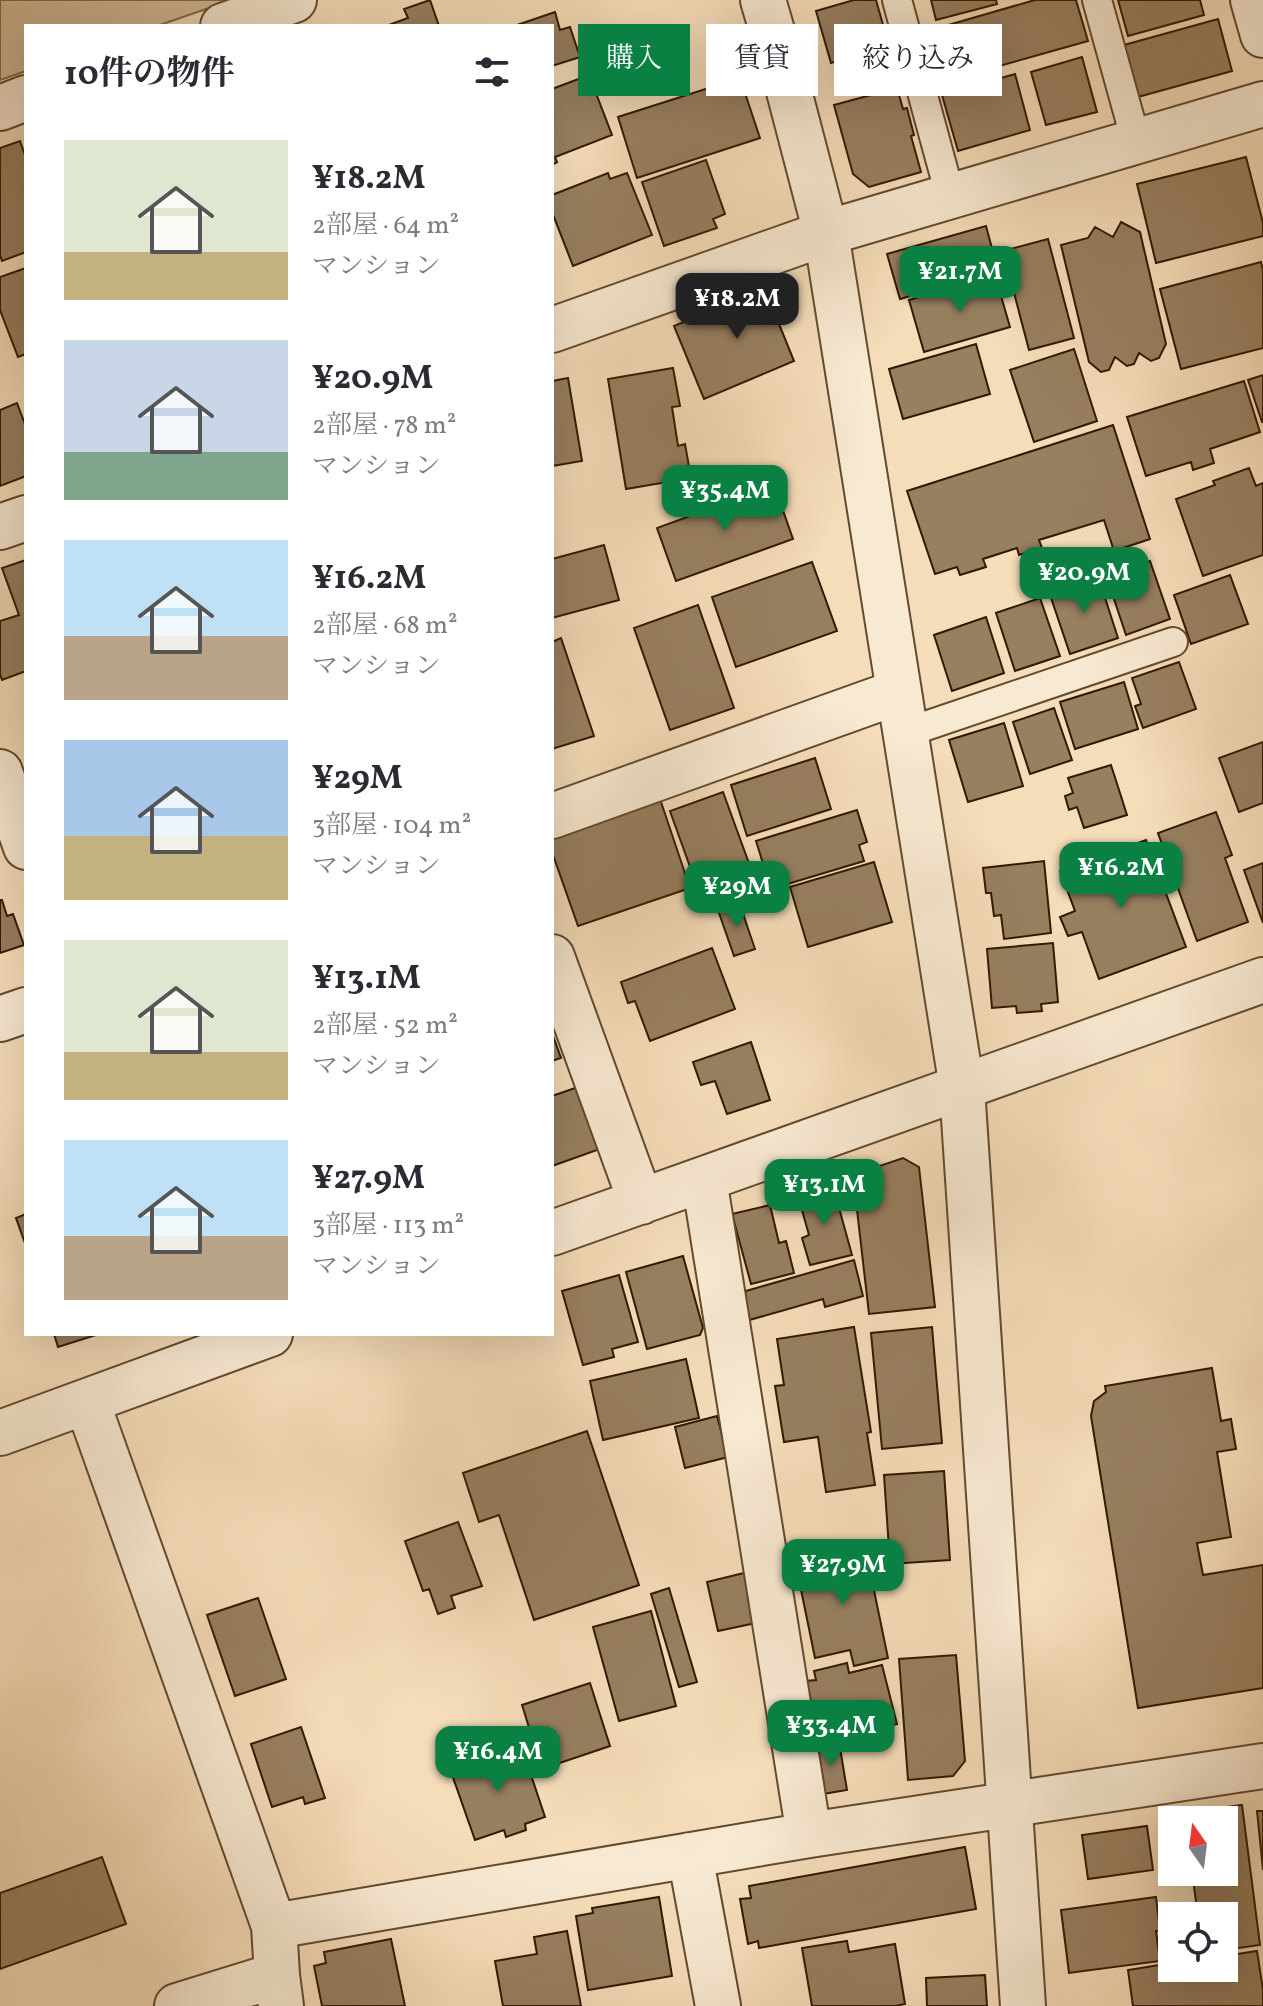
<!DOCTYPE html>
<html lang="ja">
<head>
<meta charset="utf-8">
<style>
  :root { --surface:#fff; --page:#f7f7f7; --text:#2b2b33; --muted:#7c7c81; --accent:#0b8043 }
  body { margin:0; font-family:Vollkorn,"Noto Serif JP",serif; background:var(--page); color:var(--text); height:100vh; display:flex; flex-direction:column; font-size:30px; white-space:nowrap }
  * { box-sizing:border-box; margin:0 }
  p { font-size:26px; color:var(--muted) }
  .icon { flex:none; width:44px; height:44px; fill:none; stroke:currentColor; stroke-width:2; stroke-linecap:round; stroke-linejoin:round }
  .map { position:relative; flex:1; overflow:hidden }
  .sheet { position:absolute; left:24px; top:24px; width:530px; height:1312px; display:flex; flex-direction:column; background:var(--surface); border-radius:0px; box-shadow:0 8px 32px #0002 }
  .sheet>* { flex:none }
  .banner { position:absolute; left:578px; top:24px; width:564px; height:72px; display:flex; gap:16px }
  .needle { width:52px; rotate:346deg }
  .controls { position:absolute; left:1158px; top:1806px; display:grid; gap:16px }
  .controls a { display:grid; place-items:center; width:80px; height:80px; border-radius:0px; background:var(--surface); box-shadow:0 8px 32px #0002; font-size:40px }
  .price { position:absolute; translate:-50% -68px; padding:0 18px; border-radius:16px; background:var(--accent); color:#fff; font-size:26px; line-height:52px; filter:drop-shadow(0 2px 4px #0008) }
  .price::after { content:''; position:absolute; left:50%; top:48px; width:24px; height:18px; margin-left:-12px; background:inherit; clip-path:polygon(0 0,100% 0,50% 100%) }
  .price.current { background:#222; color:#fff }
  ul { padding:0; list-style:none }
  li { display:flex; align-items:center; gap:24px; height:200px; padding:0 40px }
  li span { display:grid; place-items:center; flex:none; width:224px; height:160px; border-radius:0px; color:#555 }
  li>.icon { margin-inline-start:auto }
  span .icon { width:96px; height:96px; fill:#fffc; stroke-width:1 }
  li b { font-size:34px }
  h2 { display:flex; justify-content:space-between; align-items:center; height:96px; padding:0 40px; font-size:34px }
  .pill { padding:0 28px; border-radius:0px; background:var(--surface); box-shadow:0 8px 32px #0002; font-size:28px; line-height:72px }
  .pill.current { background:var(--accent); color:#fff }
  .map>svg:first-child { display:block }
  .green { fill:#d4bc9a; stroke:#826a4d; stroke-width:2 }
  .building { fill:#977f60; stroke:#311900; stroke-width:2 }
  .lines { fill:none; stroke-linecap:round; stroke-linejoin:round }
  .service-casing { stroke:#624a2e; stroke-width:32 }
  .minor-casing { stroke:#624a2e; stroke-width:48 }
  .tertiary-casing { stroke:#624a2e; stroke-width:48 }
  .service { stroke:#f8e9d2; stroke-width:28 }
  .minor { stroke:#f8e9d2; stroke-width:44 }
  .tertiary { stroke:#f8e9d2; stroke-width:44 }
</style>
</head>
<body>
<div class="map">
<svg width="1263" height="2006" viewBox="0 0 1263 2006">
  <rect width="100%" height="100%" fill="#f5ddb9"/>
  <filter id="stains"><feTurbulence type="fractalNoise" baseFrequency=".0025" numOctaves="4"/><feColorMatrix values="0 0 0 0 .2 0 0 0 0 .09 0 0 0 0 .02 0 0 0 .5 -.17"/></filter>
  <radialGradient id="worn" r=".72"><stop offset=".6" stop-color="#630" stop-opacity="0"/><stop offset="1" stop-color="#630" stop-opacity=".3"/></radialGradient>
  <path class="green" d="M0,0H232L157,26H26V71L0,80Z"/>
  <path class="building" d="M430,0L439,26H386L408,18L404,9Z
    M854,0H876L889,46L831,63L816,11Z
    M931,0H996L997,4L936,20Z
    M1035,0H1076L1088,41L953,79L938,28Z
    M1118,0H1200L1204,15L1128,36Z
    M555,12L560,30L570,27L580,57L552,66V26H514Z
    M1218,19L1232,71L1138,97L1124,45Z
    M1082,57L1097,112L1046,125L1031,72Z
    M1015,74L1030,130L958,151L942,95Z
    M589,75L612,135L555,157L557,162L552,165V89Z
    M740,78L760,138L637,178L618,117Z
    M897,88L903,109L907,108L914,135L911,136L921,172L869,187L853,174L834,105Z
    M20,141L26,158V252L2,261L0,255V148Z
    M1246,157L1263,223V236L1156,263L1137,184Z
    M706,160L725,214L713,219L717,228L664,246L642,182Z
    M608,173L610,179L627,173L652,235L573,266L552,212V195Z
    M1121,222L1140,232L1166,344L1159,358L1151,361L1139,353L1134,364L1127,366L1115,357L1109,370L1101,372L1089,362L1061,245L1088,238L1095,227L1113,237Z
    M986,226L998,271L900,299L887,254Z
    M1048,239L1074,338L1029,350L1003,251Z
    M1261,262L1263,271V348L1181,369L1160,289Z
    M26,268V354L18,357L0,310V277Z
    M995,275L1010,327L924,352L909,300Z
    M777,283L792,318L779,324L794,361L704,399L674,326Z
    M976,344L990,394L903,419L889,369Z
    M1074,349L1097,421L1034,442L1010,370Z
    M673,368L680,406L672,407L678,446L685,444L691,478L626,489L608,379Z
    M1263,375V422H1262L1248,380Z
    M568,378L582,461L552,466V381Z
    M1244,381L1260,432L1210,449L1214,463L1193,470L1191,462L1146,476L1127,417Z
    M17,403L26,427V476L0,486V410Z
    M1113,425L1150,539L1114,551L1104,520L1039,540L1042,548L1019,555L1017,548L983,559L986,567L960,575L957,567L935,574L907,491Z
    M1249,468L1256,486L1263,483V555L1203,576L1176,499L1215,485L1213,481Z
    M774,485L793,539L676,581L657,528Z
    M604,545L619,600L552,618V559Z
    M26,560V671L2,680L0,674V621L19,615L2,568Z
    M1150,561L1170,619L1126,635L1106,575Z
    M812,562L837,631L736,667L712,597Z
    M1230,575L1248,624L1191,644L1174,595Z
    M1098,576L1118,638L1070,654L1049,592Z
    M1040,598L1060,656L1015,671L996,613Z
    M698,605L734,708L670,730L634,628Z
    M986,617L1004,673L952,691L934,635Z
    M561,638L594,736L552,749V642Z
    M1179,662L1196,709L1143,728L1135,706L1141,704L1132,678Z
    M1124,682L1138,729L1075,749L1060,702Z
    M1054,708L1072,760L1030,774L1013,722Z
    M1004,723L1023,786L968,802L949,740Z
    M1263,742V803L1239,812L1219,758Z
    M815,758L831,809L747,836L731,785Z
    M1111,765L1127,815L1084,828L1077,807L1069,810L1065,796L1073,793L1068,778Z
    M723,792L751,869L698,889L670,811Z
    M660,799L690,888L578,926L552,852V836Z
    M857,810L867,842L859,845L864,861L771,889L756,841Z
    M1216,812L1232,855L1225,858L1248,922L1197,941L1158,833Z
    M1146,840L1186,947L1099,979L1082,932L1068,936L1060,917L1075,911L1060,871Z
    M1044,861L1051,933L1004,939L1001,915L994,916L991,893H986L983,868Z
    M874,862L892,922L808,947L790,887Z
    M1263,863V923L1244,870Z
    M0,900H2L7,916L13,914L24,945L0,953Z
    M739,902L755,949L734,956L718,910Z
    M1053,943L1058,1002L1041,1004L1042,1011L1017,1013L1016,1006L992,1008L987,949Z
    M712,948L735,1009L650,1041L635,1001L628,1003L621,982Z
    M552,1033L561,1058L552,1061Z
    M751,1042L770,1100L727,1114L715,1081L701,1085L693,1062Z
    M578,1087L600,1149L552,1166V1096Z
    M903,1158L919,1167L935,1307L869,1314L853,1175Z
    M833,1186L852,1255L810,1265L802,1238L809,1235L798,1196Z
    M770,1205L779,1243L786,1241L794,1273L751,1284L732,1214Z
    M26,1214V1246L16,1218Z
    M683,1256L703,1328L700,1335L647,1349L626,1272Z
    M854,1260L863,1296L825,1307L823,1299L746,1321L739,1293Z
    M619,1275L638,1342L612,1349L614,1357L583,1365L562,1291Z
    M854,1327L871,1432L867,1433L875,1485L826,1492L818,1437L784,1442L775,1386L784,1385L777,1339Z
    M932,1327L942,1443L882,1449L871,1333Z
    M54,1334H99L58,1347Z
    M686,1359L699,1418L603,1440L590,1381Z
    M1212,1368L1221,1421L1231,1419L1236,1449L1217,1452L1231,1537L1197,1543L1203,1575L1263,1565V1688L1138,1708L1091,1416L1094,1401L1106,1392L1105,1386Z
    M717,1416L728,1457L685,1468L675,1427Z
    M587,1431L639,1585L534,1620L499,1515L479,1522L463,1473Z
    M944,1471L950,1560L890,1564L884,1475Z
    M458,1522L482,1586L451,1596L455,1608L438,1614L429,1589L423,1591L405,1541Z
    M865,1547L888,1658L854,1666L850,1650L815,1658L798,1575L807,1574L804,1561Z
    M744,1573L756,1623L718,1631L707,1582Z
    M669,1588L697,1682L679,1687L651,1594Z
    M258,1598L286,1679L235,1696L207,1615Z
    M651,1611L676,1706L619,1721L593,1627Z
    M956,1655L965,1761L953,1776L908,1780L899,1659Z
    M847,1663L849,1673L882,1665L897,1724L821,1743L806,1681L816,1680L814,1671Z
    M590,1683L610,1746L542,1769L522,1705Z
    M301,1727L325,1798L305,1804L303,1797L272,1807L251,1744Z
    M839,1742L847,1790L823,1794L815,1746Z
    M521,1745L545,1817L525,1824L526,1830L506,1837L504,1830L475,1840L450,1769Z
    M1242,1805L1260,1945L1224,1950V1916H1198L1192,1872H1224V1820H1185L1184,1813Z
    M1257,1811H1263V1870Z
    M1147,1826L1153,1870L1088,1879L1082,1835Z
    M965,1847L976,1909L759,1948L758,1941L748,1944L740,1899L751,1898L749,1886Z
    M102,1857L126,1924L0,1969V1893Z
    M659,1897L672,1976L588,1990L576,1916L593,1913L592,1908Z
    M1156,1897L1160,1931H1156L1160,1961L1069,1973L1061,1910Z
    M567,1931L581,2006H503L495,1961L537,1954L534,1937Z
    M391,1939L405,2006H322L314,1966L326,1963L324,1952Z
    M847,1941L849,1952L895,1944L905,2004L895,2006H812L802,1948Z
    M1257,1951L1263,1990V2006H1133L1128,1970L1172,1963V1968H1224V1956Z
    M985,1975L987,2006H927L926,1978Z"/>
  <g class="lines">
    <defs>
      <path id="service" d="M897,0L950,195
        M1097,0L1136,141
        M905,733L1173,642"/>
      <path id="minor" d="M1253,0L1263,35
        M223,26L294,0
        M0,108L26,98
        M552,330L826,233L1263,104
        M0,527L26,518
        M0,772L26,847
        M552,816L898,692
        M552,957L641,1202
        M0,1019L26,1010
        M704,1179L809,1835
        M552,1233L1263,980
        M87,1402L274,1926L277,1975L281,2006
        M0,1433L270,1334
        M690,1855L718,2006
        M274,1926L809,1835L1263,1766
        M177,2006L277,1975"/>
      <path id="tertiary" d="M763,0L784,72L826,233L962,1088L1023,2006"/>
    </defs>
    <use href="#service" class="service-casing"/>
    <use href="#minor" class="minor-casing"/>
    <use href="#tertiary" class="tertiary-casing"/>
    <use href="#service" class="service"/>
    <use href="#minor" class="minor"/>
    <use href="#tertiary" class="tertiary"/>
  </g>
  <rect width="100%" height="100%" filter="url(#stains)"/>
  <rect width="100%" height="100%" fill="url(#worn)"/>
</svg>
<div class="controls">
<a><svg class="needle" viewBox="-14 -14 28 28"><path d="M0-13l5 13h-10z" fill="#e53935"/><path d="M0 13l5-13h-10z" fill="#7c7c81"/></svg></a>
<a><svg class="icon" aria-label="locate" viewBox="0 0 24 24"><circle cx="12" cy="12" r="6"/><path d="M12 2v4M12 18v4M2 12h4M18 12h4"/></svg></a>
</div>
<b class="price" style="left:960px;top:314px">¥21.7M</b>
<b class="price current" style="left:737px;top:341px">¥18.2M</b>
<b class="price" style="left:725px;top:533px">¥35.4M</b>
<b class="price" style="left:1084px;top:615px">¥20.9M</b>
<b class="price" style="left:1121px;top:910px">¥16.2M</b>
<b class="price" style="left:737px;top:929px">¥29M</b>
<b class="price" style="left:824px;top:1227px">¥13.1M</b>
<b class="price" style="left:843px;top:1607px">¥27.9M</b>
<b class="price" style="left:831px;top:1768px">¥33.4M</b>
<b class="price" style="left:498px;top:1794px">¥16.4M</b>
<div class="banner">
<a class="pill current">購入</a>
<a class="pill">賃貸</a>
<a class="pill">絞り込み</a>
</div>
<section class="sheet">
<h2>10件の物件<svg class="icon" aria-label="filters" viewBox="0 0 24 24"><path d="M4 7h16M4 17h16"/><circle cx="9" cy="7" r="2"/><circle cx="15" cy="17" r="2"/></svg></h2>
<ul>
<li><span style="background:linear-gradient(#dfe7d0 70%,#c2b280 0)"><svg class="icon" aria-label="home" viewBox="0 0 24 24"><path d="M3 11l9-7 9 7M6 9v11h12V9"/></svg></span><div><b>¥18.2M</b><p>2部屋 · 64 m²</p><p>マンション</p></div></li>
<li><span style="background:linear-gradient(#c9d6e8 70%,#7fa58c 0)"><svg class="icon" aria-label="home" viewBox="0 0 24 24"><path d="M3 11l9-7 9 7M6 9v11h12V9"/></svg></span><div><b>¥20.9M</b><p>2部屋 · 78 m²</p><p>マンション</p></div></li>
<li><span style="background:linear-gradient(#bfe0f5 60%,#b9a48a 0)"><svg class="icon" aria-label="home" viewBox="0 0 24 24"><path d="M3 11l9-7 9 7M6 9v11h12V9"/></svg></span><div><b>¥16.2M</b><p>2部屋 · 68 m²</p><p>マンション</p></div></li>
<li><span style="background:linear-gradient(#a9c7e8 60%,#c2b280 0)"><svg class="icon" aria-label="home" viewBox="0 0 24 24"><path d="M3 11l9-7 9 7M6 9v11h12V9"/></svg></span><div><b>¥29M</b><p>3部屋 · 104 m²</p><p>マンション</p></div></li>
<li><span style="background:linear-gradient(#dfe7d0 70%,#c2b280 0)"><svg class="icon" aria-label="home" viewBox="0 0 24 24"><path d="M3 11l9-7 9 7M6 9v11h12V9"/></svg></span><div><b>¥13.1M</b><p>2部屋 · 52 m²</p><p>マンション</p></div></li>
<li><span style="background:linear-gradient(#bfe0f5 60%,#b9a48a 0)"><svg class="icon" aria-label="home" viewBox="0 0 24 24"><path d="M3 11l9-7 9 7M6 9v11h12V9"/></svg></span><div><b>¥27.9M</b><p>3部屋 · 113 m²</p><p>マンション</p></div></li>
</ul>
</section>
</div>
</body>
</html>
